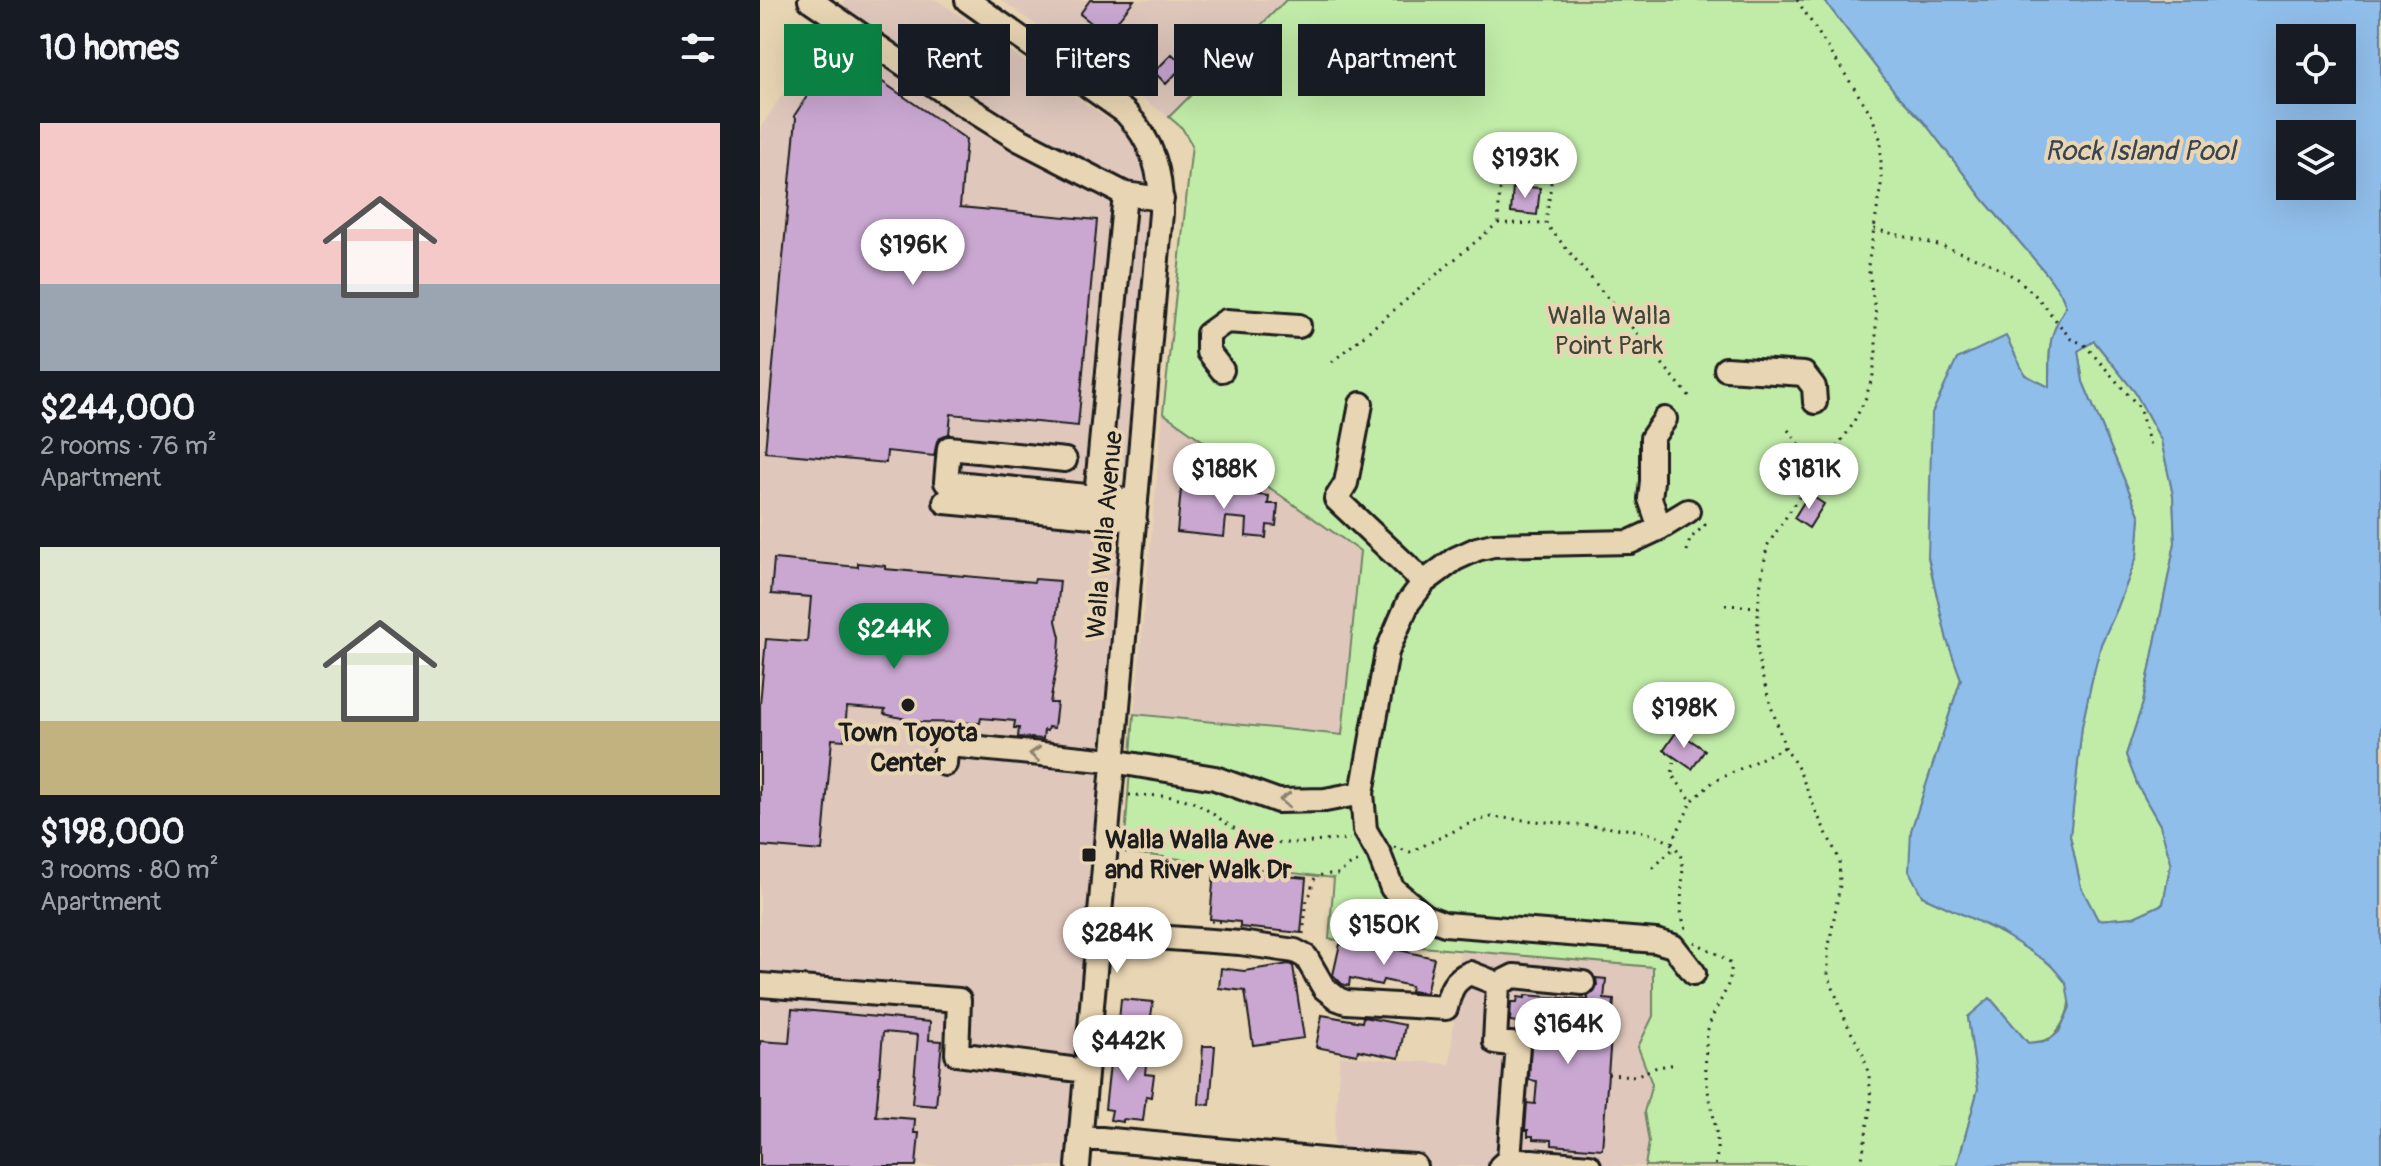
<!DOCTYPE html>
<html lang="en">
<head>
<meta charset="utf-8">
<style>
  :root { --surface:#171b24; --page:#242831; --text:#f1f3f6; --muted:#9ea1a6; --accent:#0b8043 }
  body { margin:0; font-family:Pangolin,sans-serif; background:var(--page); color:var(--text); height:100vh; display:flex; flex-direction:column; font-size:30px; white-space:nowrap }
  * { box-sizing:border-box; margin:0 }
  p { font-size:26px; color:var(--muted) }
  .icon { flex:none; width:44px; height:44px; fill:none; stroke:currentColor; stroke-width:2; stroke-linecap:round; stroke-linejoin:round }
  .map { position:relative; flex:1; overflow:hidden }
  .panel { display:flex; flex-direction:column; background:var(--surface); width:760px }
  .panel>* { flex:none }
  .banner { position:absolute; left:24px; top:24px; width:760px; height:72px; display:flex; gap:16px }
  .fabs { position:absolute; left:1516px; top:24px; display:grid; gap:16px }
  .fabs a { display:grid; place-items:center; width:80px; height:80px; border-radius:0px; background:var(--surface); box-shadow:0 8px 32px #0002; font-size:40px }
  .price { position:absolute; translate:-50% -68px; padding:0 18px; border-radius:28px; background:#fff; color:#222; font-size:26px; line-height:52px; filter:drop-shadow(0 2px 4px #0008) }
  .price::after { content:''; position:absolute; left:50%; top:48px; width:24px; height:18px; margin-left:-12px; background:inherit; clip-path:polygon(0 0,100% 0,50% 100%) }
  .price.current { background:var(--accent); color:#fff }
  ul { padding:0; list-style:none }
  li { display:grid; align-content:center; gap:16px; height:424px; padding:0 40px }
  li span { display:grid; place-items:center; height:248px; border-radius:0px; color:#555 }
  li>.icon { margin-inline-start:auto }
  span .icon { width:144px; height:144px; fill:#fffc; stroke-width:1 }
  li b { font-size:34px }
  h2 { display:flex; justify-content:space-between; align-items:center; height:96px; padding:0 40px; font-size:34px }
  .tag { padding:0 28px; border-radius:0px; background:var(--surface); box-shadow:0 8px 32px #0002; font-size:28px; line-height:72px }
  .tag.current { background:var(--accent); color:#fff }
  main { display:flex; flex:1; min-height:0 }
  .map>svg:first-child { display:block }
  .built { fill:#dfc7bc }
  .green { fill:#c1eca8; stroke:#6e8462; stroke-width:2 }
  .water { fill:#90beea; stroke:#627d98; stroke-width:2; fill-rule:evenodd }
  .building { fill:#c9a7d1; stroke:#1c1c1c; stroke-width:2 }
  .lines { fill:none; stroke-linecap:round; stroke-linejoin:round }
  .minor-casing { stroke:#1c1c1c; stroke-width:28 }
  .path { stroke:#1c1c1c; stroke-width:3; stroke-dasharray:2 6; stroke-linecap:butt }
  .minor { stroke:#e8d5b3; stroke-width:22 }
  .oneway { stroke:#8c826f }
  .poi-dot { fill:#1c1c1c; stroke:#e8d5b3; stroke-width:3 }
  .labels { text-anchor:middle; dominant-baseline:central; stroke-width:8; stroke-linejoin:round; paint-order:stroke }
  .park-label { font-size:26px; fill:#3d4638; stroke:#e8d5b3 }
  .street-label { font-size:26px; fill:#1c1c1c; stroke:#e8d5b3 }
  .poi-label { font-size:26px; font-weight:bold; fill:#1c1c1c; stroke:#e8d5b3 }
  .water-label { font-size:28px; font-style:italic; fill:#394450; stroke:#e8d5b3 }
</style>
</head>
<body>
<main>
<section class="panel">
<h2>10 homes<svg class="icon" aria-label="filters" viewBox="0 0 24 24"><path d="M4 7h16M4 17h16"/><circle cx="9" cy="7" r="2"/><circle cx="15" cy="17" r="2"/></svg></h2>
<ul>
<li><span style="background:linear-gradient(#f6c9c9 65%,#9aa5b1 0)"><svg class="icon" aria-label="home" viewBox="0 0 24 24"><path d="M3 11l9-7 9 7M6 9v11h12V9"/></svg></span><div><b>$244,000</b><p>2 rooms · 76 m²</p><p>Apartment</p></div></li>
<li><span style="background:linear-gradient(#dfe7d0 70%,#c2b280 0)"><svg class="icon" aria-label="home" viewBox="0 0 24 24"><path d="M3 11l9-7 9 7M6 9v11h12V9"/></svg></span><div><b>$198,000</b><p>3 rooms · 80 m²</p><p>Apartment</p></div></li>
</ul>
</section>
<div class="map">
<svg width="1621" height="1166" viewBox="0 0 1621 1166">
  <rect width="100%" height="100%" fill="#e8d5b3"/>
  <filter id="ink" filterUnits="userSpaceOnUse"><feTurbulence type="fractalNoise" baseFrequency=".0125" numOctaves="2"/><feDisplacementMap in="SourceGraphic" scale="16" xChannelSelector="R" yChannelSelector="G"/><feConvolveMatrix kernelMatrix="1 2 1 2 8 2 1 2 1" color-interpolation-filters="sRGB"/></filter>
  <g filter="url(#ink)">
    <path class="built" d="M85,0H177L368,133L389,151L397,168L321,999L308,1166H0V153L2,125Z
      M241,0H526L409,117Z
      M403,413L600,551L582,735L374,714Z
      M700,951L893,967V1016L878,1047L892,1084L884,1112L889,1142L885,1166H572L580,1056L690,1064Z"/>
    <path class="green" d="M526,0H1064L1136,93L1164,122L1224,200L1286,273L1301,294L1306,306C1287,338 1289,352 1289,387L1265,375L1246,337L1168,557L1187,640L1201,679L1151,831L1162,896C1199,913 1285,947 1305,982C1311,992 1310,1007 1305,1018C1295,1039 1290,1041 1268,1043L1231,999L1208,1017L1218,1089L1197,1166H885L889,1142L884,1112L892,1084L878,1047L893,1016V967L569,939L574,878L364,852L374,714L582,735L600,551L403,413L432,145L422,128L409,117Z
      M1334,341L1375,392L1401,440L1413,495L1415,543L1383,703L1366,755L1378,786L1400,825L1411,862L1403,904L1374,917L1338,920L1321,887L1310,836L1322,726L1331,684L1341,644L1357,609L1377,556L1380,517L1323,382L1318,351Z"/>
    <path class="water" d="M1064,0H1621V1166H1197L1218,1089L1208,1017L1230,998L1268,1043L1288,1041L1299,1032L1310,1007L1306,983L1290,964L1237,930L1162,896L1149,871L1151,831L1201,679L1187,640L1168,557L1172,413L1197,359L1246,336L1265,375L1289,387C1290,349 1286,340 1306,306L1301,294L1286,273L1224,200L1164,122L1136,93ZM1530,38H1582V90H1530ZM1530,134H1582V186H1530ZM1334,341L1375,392L1401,440L1413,495L1415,543L1383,703L1366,755L1378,786L1400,825L1411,862L1403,904L1374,917L1338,920L1321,887L1310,836L1322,726L1331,684L1341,644L1357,609L1377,556L1380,517L1323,382L1318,351Z"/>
    <path class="building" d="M330,0H374L358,20L376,33L364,49L320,14Z
      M77,51L206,139L200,207L337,220L318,426L191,414L189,434L183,436L177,441L174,456L127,451L126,463L5,452L36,118L34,116Z
      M412,54L424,65L406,84L394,72Z
      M753,186L780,188L777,215L751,212Z
      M442,483L476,487V493L509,496L508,504H518L516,526L507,525L506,538L486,536L487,519L466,517L464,537L417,532L421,489L441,491Z
      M1049,494L1064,504L1049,528L1034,518Z
      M14,559L98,567V563L125,566V569L274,582L275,579L300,581L296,621L300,637L299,653L290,703H297L294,728L288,727L287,731L284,730L283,739L258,737L259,728H254L255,721L221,718L220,723L159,722L124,714L125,710L87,707L84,740L72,739L62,851L0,846V704L6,639L47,642L51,597L11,594Z
      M917,731L945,750L932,769L904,750Z
      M454,872L491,876L492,873L546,878L541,933L480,927V922L450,919Z
      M580,944L624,954L626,947L674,958L666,993L650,991L651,986L623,980L621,985L590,978L589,986L582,984L573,975Z
      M529,964L533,966L544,1038L493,1045L485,991L459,988L461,968L484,971Z
      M836,978L846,979L844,999L854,1000L842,1149L792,1145V1140L773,1139V1136H768V1130H765L767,1103L775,1104L777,1081L769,1080L771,1040L766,1033L756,1031L757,1022L750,1021L751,1002H757L758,997L765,998V995L828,1000V996L834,992L837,985Z
      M361,999L393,1002L390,1024L359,1021Z
      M32,1009L170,1022L169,1040L182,1041L176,1106L152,1104L158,1035L123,1032L116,1116L155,1119L154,1133H159L156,1166H0V1041L29,1043Z
      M562,1015L602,1022L603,1017L645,1025L639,1058L598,1050L597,1055L556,1047Z
      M355,1043L388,1047L385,1074L394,1075L391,1097L386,1096L383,1121L363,1119V1122L350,1120L352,1110L345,1109L351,1055H354Z
      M443,1046H455L450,1105L439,1104Z"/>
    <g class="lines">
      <defs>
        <path id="minor" d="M50,0L196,100L258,139L365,194L402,199
          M207,0L365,112C393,141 402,173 401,213L318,1166
          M966,369L1044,374L1054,387L1055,402
          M462,370L448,352V334L466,321L539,326
          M601,404L586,483L576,499L664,582
          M305,460L189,448L186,482L376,501
          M185,502L375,520
          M928,511L900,528L870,542L733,545L717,549L695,559L664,582L648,603L627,652L602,793L605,830L619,854L632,888L666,917L685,924L896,941L913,946L934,973
          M334,517L365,194
          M900,528L890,499L892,481V438L905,419
          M185,764L186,749L190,745L352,761L455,778L518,801L565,800L602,793
          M338,933L480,943L535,951L546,957L564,988L578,999L586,1002L686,1008C690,991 693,980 710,973L738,984L735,1042L758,1045L749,1159
          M738,984L754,976L823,983
          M0,985L199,1000L197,1054L326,1071
          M320,1137L573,1161L655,1166
          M741,1166L749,1159L829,1166"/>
      </defs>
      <use href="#minor" class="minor-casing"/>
      <path class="path" d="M1037,0L1111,114L1121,141V185L1108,266L1116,315V351L1113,375L1105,400L1090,429L1045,488L1007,546L999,594L998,615L997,644L1001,672L1011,706L1025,747L1039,770L1057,814L1079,859L1080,885L1068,951V975L1087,1024L1103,1055L1109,1075L1111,1102L1101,1166
        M738,223L786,224
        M1114,229L1182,246L1227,262L1258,279L1277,297L1311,339L1324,344L1379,407L1391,449
        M572,362L738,223L741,170L792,175L786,224L929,396
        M1028,430L1059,468
        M927,551L930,539L945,525L940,521
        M965,605L998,607
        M914,762L912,775L932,801
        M369,795C390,796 417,794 437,804C459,816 477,835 502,840C530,847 562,840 590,839
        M912,843L932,801L953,782L1025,747
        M634,847L650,852L713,822L731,817L876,830C934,844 922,860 921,908C921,917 925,925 927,933
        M893,868L915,847
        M451,921L466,922
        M543,934L547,899L552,891C550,872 567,874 580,874L586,867L601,860
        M934,942L961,956L971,964C973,990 951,1009 947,1034C945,1051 945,1075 948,1091C953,1114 961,1143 955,1166
        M848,1074L875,1076L897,1067L917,1064"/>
      <use href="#minor" class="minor"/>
    </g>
    <defs><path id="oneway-chevron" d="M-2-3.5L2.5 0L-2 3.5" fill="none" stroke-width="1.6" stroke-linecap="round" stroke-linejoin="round" transform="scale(2)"/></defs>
    <g class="oneway">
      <use href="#oneway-chevron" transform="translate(275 754) rotate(-175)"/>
      <use href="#oneway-chevron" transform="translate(525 800) rotate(-176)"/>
    </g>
  </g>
  <g class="poi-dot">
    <circle cx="148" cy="705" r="8"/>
    <rect x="321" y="847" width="16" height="16" rx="4"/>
  </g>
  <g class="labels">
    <g class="park-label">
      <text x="849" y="316">Walla Walla<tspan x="849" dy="30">Point Park</tspan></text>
    </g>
    <g class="street-label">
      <text transform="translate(345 535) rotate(-85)">Walla Walla Avenue</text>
    </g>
    <g class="poi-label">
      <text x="148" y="733">Town Toyota<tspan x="148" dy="30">Center</tspan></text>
      <text x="345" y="840" text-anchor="start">Walla Walla Ave<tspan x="345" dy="30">and River Walk Dr</tspan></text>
    </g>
    <g class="water-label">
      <text x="1380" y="151">Rock Island Pool</text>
    </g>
  </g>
</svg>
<div class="fabs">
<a><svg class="icon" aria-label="locate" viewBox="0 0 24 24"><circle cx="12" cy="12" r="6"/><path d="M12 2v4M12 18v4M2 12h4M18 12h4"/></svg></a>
<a><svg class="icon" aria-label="layers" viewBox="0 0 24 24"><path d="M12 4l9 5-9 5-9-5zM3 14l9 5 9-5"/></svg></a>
</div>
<b class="price" style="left:765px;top:200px">$193K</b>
<b class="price" style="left:153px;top:287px">$196K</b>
<b class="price" style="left:464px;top:511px">$188K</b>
<b class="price" style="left:1049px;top:511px">$181K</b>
<b class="price current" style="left:134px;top:671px">$244K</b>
<b class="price" style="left:924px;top:750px">$198K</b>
<b class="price" style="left:624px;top:967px">$150K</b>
<b class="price" style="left:357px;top:975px">$284K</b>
<b class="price" style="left:808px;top:1066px">$164K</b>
<b class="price" style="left:368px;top:1083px">$442K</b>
<div class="banner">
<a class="tag current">Buy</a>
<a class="tag">Rent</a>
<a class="tag">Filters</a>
<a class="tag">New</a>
<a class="tag">Apartment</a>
</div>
</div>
</main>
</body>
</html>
